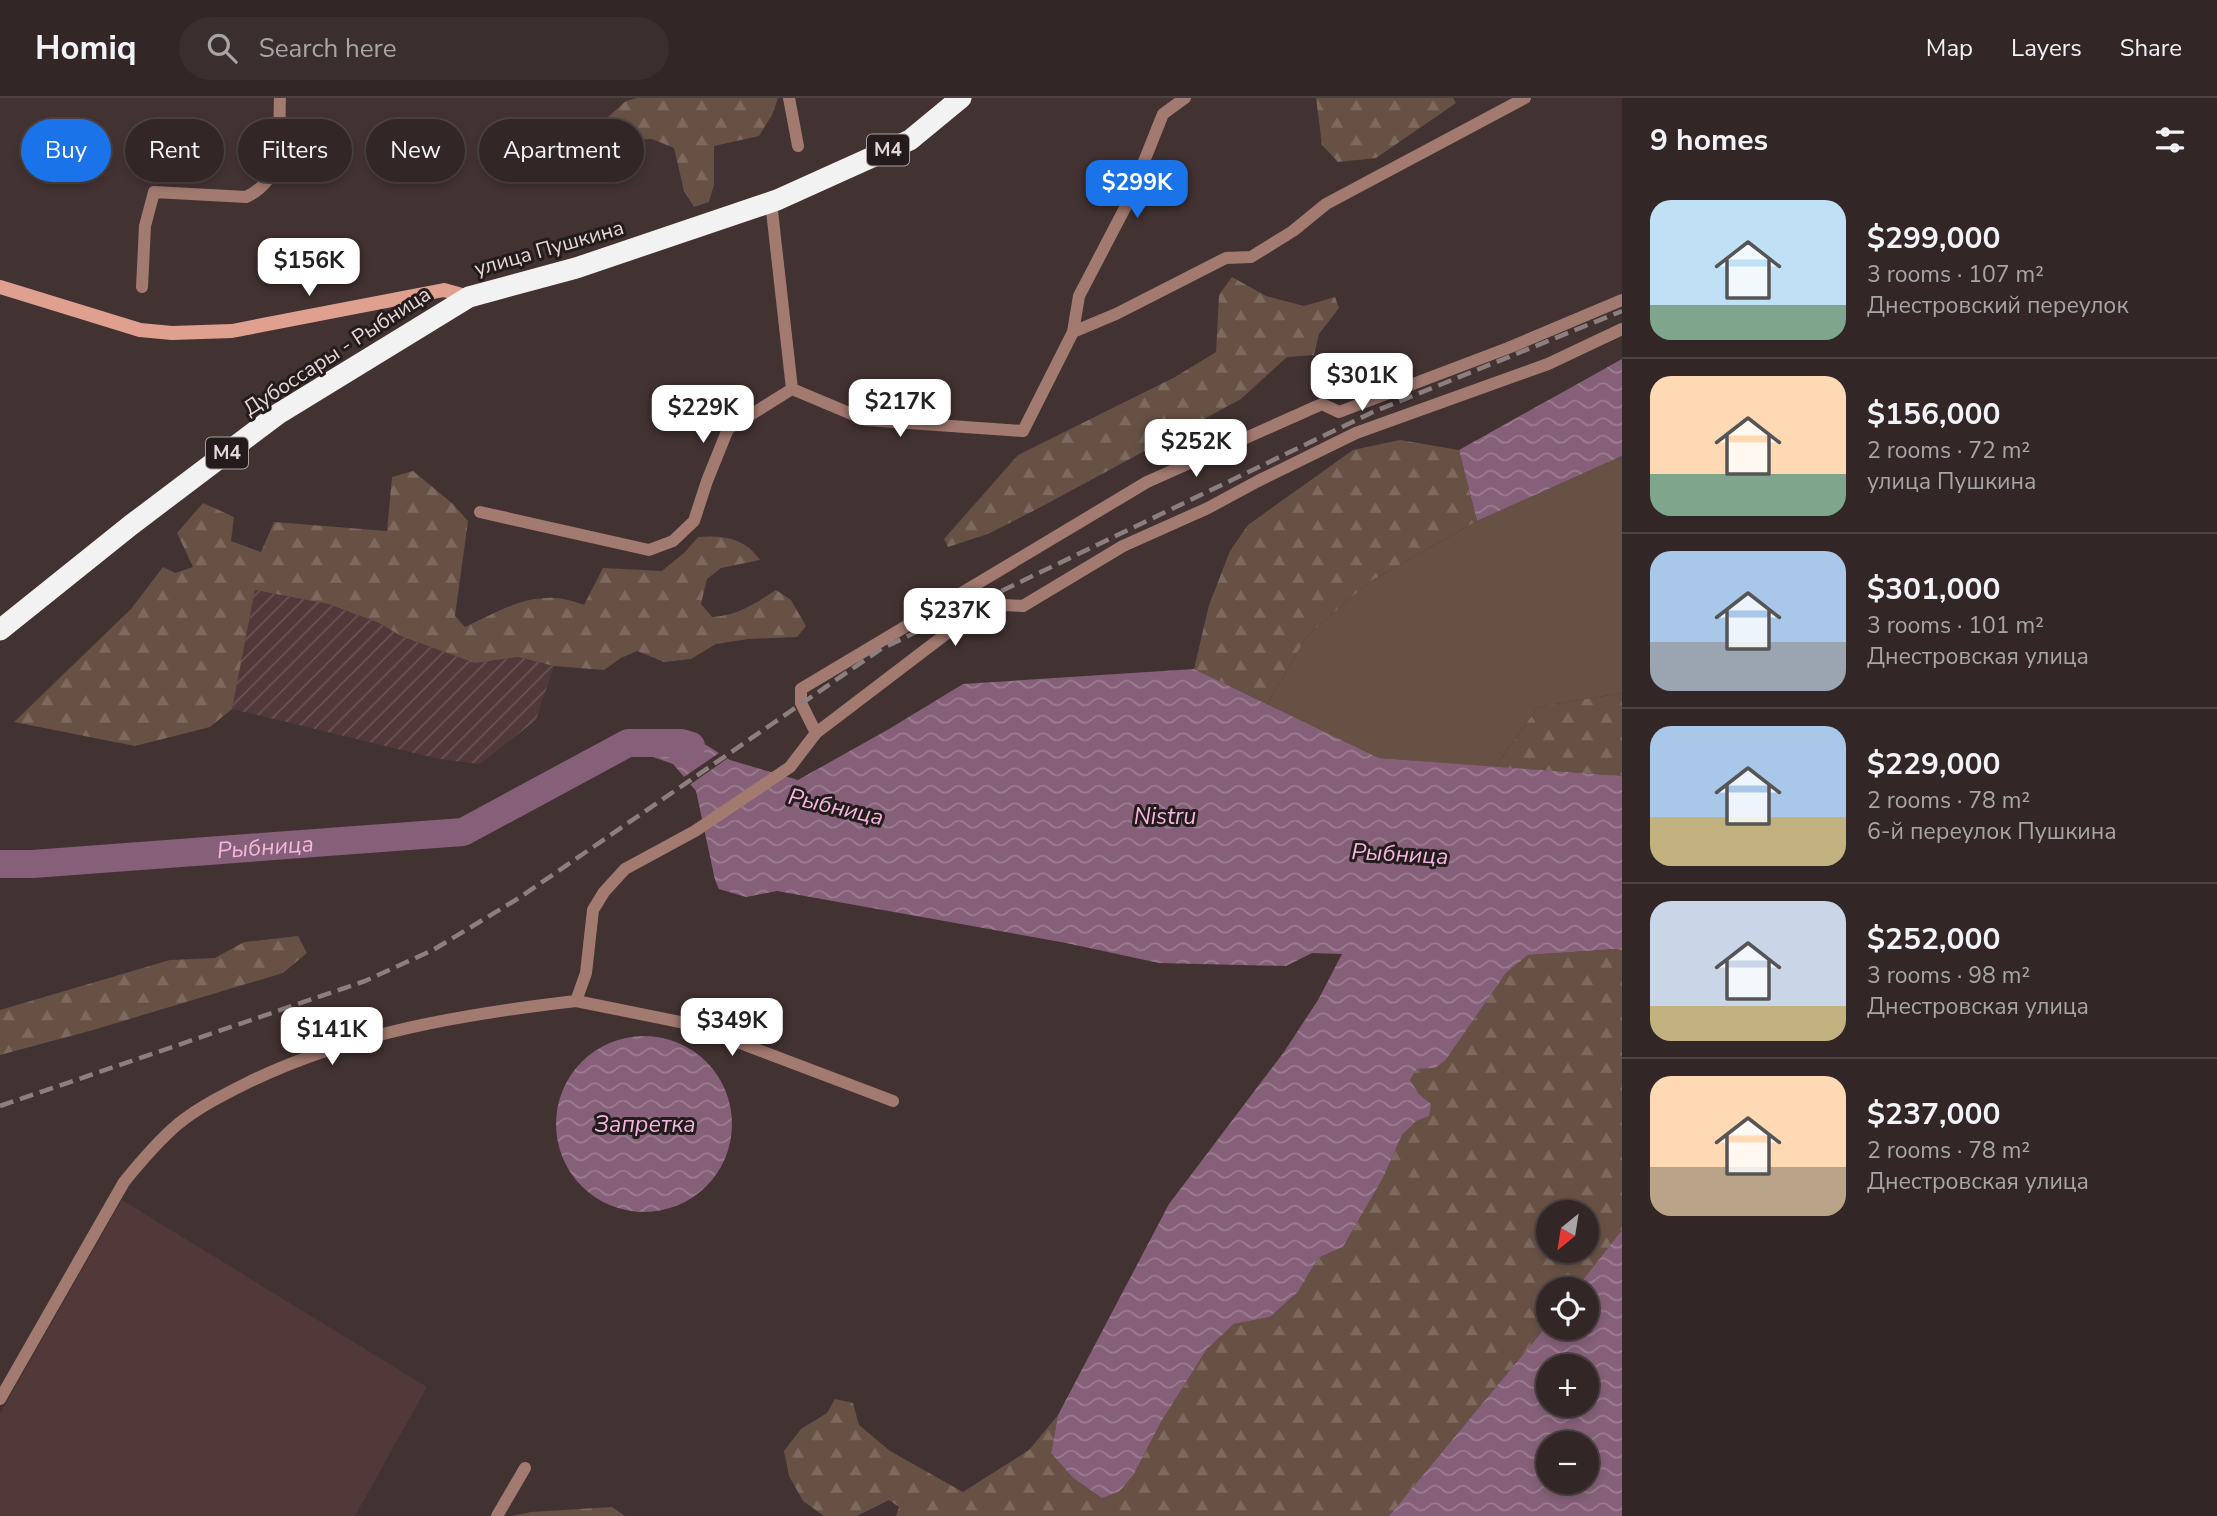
<!DOCTYPE html>
<html lang="en">
<head>
<meta charset="utf-8">
<style>
  :root { --surface:#322626; --page:#3a2e2e; --text:#f1f3f6; --muted:#a8a5a7; --line:#4d4343; --accent:#1a73e8 }
  body { margin:0; font-family:"Nunito Sans",sans-serif; background:var(--page); color:var(--text); height:100vh; display:flex; flex-direction:column; font-size:26px; white-space:nowrap }
  * { box-sizing:border-box; margin:0 }
  p { font-size:23px; color:var(--muted) }
  .icon { flex:none; width:38px; height:38px; fill:none; stroke:currentColor; stroke-width:2; stroke-linecap:round; stroke-linejoin:round }
  .map { position:relative; flex:1; overflow:hidden }
  .side { display:flex; flex-direction:column; background:var(--surface); width:595px }
  .side>* { flex:none }
  .hud { position:absolute; left:21px; top:21px; width:665px; height:63px; display:flex; gap:14px }
  .needle { width:46px; rotate:210deg }
  .fabs { position:absolute; left:1536px; top:1102px; display:grid; gap:14px }
  .fabs a { display:grid; place-items:center; width:63px; height:63px; border-radius:50%; background:var(--surface); box-shadow:0 4px 10px #0003,0 0 0 2px var(--line); font-size:35px }
  .price { position:absolute; translate:-50% -60px; padding:0 16px; border-radius:14px; background:#fff; color:#222; font-size:23px; line-height:46px; filter:drop-shadow(0 2px 4px #0008) }
  .price::after { content:''; position:absolute; left:50%; top:42px; width:21px; height:16px; margin-left:-10px; background:inherit; clip-path:polygon(0 0,100% 0,50% 100%) }
  .price.current { background:var(--accent); color:#fff }
  ul { padding:0; list-style:none }
  li { display:flex; align-items:center; gap:21px; height:175px; padding:0 28px }
  li+li { border-top:2px solid var(--line) }
  li span { display:grid; place-items:center; flex:none; width:196px; height:140px; border-radius:21px; color:#555 }
  li>.icon { margin-inline-start:auto }
  span .icon { width:84px; height:84px; fill:#fffc; stroke-width:1 }
  li b { font-size:30px }
  h2 { display:flex; justify-content:space-between; align-items:center; height:84px; padding:0 28px; font-size:30px }
  .pill { padding:0 24px; border-radius:32px; background:var(--surface); box-shadow:0 4px 10px #0003,0 0 0 2px var(--line); font-size:24px; line-height:63px }
  .pill.current { background:var(--accent); color:#fff }
  header { display:flex; align-items:center; gap:42px; box-sizing:border-box; height:98px; padding:0 35px; background:var(--surface); border-bottom:2px solid var(--line) }
  header strong { font-size:33px }
  nav { display:flex; gap:38px; margin-inline-start:auto; font-size:24px }
  .search { width:490px; height:63px; background:var(--page); display:flex; align-items:center; gap:18px; box-sizing:border-box; padding:0 24px; border-radius:38px; color:var(--muted); font-size:26px }
  main { display:flex; flex:1; min-height:0 }
  .map>svg:first-child { display:block }
  .built { fill:#513839 }
  .industrial { fill:url(#industrial-furrows) }
  .green { fill:#675144 }
  .forest { fill:url(#forest-firs); fill-rule:evenodd }
  .water { fill:url(#water-waves); fill-rule:evenodd }
  .pier { fill:#433232 }
  .lines { fill:none; stroke-linecap:round; stroke-linejoin:round }
  .river { stroke:#856078; stroke-width:28 }
  .street { stroke:#a37a70; stroke-width:12 }
  .secondary { stroke:#e0a090; stroke-width:14 }
  .highway { stroke:#f2f2f2; stroke-width:21 }
  .rail { stroke:#8d7f7f; stroke-width:4.5; stroke-dasharray:14 7; stroke-linecap:butt }
  .labels { text-anchor:middle; dominant-baseline:central; stroke-width:6; stroke-linejoin:round; paint-order:stroke }
  .shield { fill:#241c1c; stroke:#aa9f9f; stroke-width:2 }
  .shield-label { font-size:19px; font-weight:bold; fill:#e3d7d7 }
  .street-label { font-size:21px; fill:#e3d7d7; stroke:#241c1c }
  .water-label { font-size:23px; font-style:italic; fill:#f4b5de; stroke:#241c1c }
</style>
</head>
<body>
<header>
<strong>Homiq</strong>
<div class="search"><svg class="icon" aria-label="search" viewBox="0 0 24 24"><circle cx="10" cy="10" r="6"/><path d="M15 15l6 6"/></svg>Search here</div>
<nav><a>Map</a><a>Layers</a><a>Share</a></nav>
</header>
<main>
<div class="map">
<svg width="1622" height="1418" viewBox="0 0 1622 1418">
  <defs>
    <pattern id="industrial-furrows" width="10" height="10" patternUnits="userSpaceOnUse" patternTransform="scale(1.75)"><rect width="10" height="10" fill="#513839"/><path d="M-1 1l2-2M0 10L10 0M9 11l2-2" fill="none" stroke="#6a5455"/></pattern>
    <pattern id="forest-firs" width="22" height="20" patternUnits="userSpaceOnUse" patternTransform="scale(1.75)"><rect width="22" height="20" fill="#675144"/><path d="M5 1l3.5 6h-7zM16 11l3.5 6h-7z" fill="#7d695e"/></pattern>
    <pattern id="water-waves" width="16" height="10" patternUnits="userSpaceOnUse" patternTransform="scale(1.75)"><rect width="16" height="10" fill="#856078"/><path d="M0 5q4-4 8 0t8 0" fill="none" stroke="#9c7d91"/></pattern>
  </defs>
  <rect width="100%" height="100%" fill="#433232"/>
  <path class="built" d="M122,1102L427,1289L355,1418H0V1316Z"/>
  <path class="industrial" d="M255,492L328,506L379,525L403,539L475,565L518,559L554,568L536,622L480,666L439,661L232,611Z"/>
  <path class="green" d="M1622,358V595L1538,609L1495,669L1379,660L1267,606L1307,538L1369,484L1477,423Z"/>
  <path class="forest" d="M637,0H778L772,17L759,38L714,48V87L709,104L694,109L684,93L674,50L652,41L603,45L596,30L626,3Z
    M1316,0H1453L1456,5L1376,60L1338,64L1322,47Z
    M1232,179L1266,198L1304,208L1335,199L1339,210L1319,236L1314,257L1287,259L1241,301L1039,410L988,436L948,449L944,441L1018,357L1175,279L1216,254L1219,197Z
    M1400,342L1459,352L1477,423L1369,484L1307,538L1267,606L1194,571L1209,507L1230,453L1248,427L1353,352Z
    M413,373L453,406L468,423L455,518L465,529C490,518 518,500 547,500C560,499 572,503 584,507L603,470L662,473L685,454L698,439C723,437 745,440 760,462L721,470L707,481L701,506L712,519C737,518 756,505 776,492L791,502L806,528L797,539L748,541L716,546L691,561L664,564L637,553L621,560L604,572L554,568L518,559L475,565L403,539L379,525L328,506L255,492L232,611L210,629L135,648L14,624L131,511L163,469L175,475L193,469L177,435L203,405L234,419L231,443L261,454L274,424L387,433L392,379Z
    M1622,595V678L1495,669L1538,609Z
    M298,838L307,855L283,875L93,932L0,957V912L170,862L215,860L244,844Z
    M1616,851L1622,852V1132L1575,1192H1549V1225L1389,1418H896L899,1409L889,1402L857,1418H824L803,1403L789,1378L784,1353L801,1331L827,1315L835,1301L853,1305L859,1327L890,1353L963,1394L1029,1352L1058,1317L1051,1355L1072,1379L1134,1376L1161,1324L1207,1251L1234,1226L1270,1219L1298,1194L1318,1160L1343,1149L1383,1080L1402,1037L1431,1006L1419,996L1410,982L1417,971L1435,970L1445,963L1506,875L1528,857ZM1549,1115H1587V1153H1549Z
    M612,1409L625,1418H511L531,1414Z"/>
  <path class="water" d="M1622,261V358L1477,423L1459,352Z
    M1194,571L1379,660L1622,678V852L1616,851L1528,857L1506,875L1445,963L1435,970L1417,971L1410,982L1419,996L1431,1006L1429,1018L1416,1023L1402,1037L1383,1080L1343,1149L1318,1160L1298,1194L1270,1219L1234,1226L1207,1251L1161,1324L1134,1376L1120,1393L1102,1400L1072,1379L1051,1355L1058,1317L1169,1106L1284,954L1318,902L1342,856L1312,855L1286,868L1159,865L1066,845L777,793L746,799L719,791L715,782L696,693L673,666L653,659L657,632L695,640L730,662L798,682L889,631L963,586Z
    M556 1026a88 88 0 1 1 176 0a88 88 0 1 1-176 0Z
    M1622,1132V1418H1389L1549,1225V1230H1587V1192H1575ZM1549,1269H1587V1307H1549ZM1549,1346H1587V1384H1549Z"/>
  <path class="pier" d="M722,653L731,658L688,688L681,681Z"/>
  <g class="lines">
    <path class="river" id="s1" d="M0,766H33L463,734L628,645H681L691,648"/>
    <path class="street" d="M789,0L798,48
      M142,189L145,128L154,94L246,99C287,80 278,38 280,0
      M1073,234L1079,198L1127,106L1163,16L1185,0
      M792,291L866,322L1023,333L1073,234L1116,216L1226,160L1251,159L1293,133L1326,106L1525,0
      M480,414L649,452L673,443L694,423L707,383L728,331L792,291L771,104
      M816,635L801,605V591L1147,384L1322,306L1339,314L1508,250L1622,202
      M576,903L690,926L893,1003
      M0,1301L124,1084C141,1063 158,1043 178,1026C199,1009 223,997 247,985C349,935 463,916 576,903L586,875L593,812L604,794L625,771L695,733L790,669L816,635L946,536L1004,507L1023,508L1123,448L1208,410L1258,383L1356,335L1548,266L1622,231
      M497,1418L525,1370"/>
    <path class="secondary" d="M0,189L140,232L172,235L232,233L444,192L469,199"/>
    <path class="highway" d="M0,532L131,427L278,316L469,199L576,170L777,102L910,42L961,0"/>
    <path class="rail" d="M0,1008L365,883L433,852L519,800L881,551L1373,314L1622,213"/>
  </g>
  <g class="labels">
    <g class="shield">
      <rect x="867" y="36.5" width="42" height="31" rx="5"/>
      <rect x="206" y="339.5" width="42" height="31" rx="5"/>
    </g>
    <g class="shield-label">
      <text x="888" y="52">M4</text>
      <text x="227" y="355">M4</text>
    </g>
    <g class="street-label">
      <text transform="translate(549 150) rotate(-16)">улица Пушкина</text>
      <text transform="translate(337 253) rotate(-33)">Дубоссары - Рыбница</text>
    </g>
    <g class="water-label">
      <text transform="translate(836 709) rotate(13)">Рыбница</text>
      <text x="1165" y="718">Nistru</text>
      <text stroke="none"><textPath href="#s1" startOffset="266">Рыбница</textPath></text>
      <text transform="translate(1400 756) rotate(3)">Рыбница</text>
      <text x="645" y="1026">Запретка</text>
    </g>
  </g>
</svg>
<div class="fabs">
<a><svg class="needle" viewBox="-14 -14 28 28"><path d="M0-13l5 13h-10z" fill="#e53935"/><path d="M0 13l5-13h-10z" fill="#a8a5a7"/></svg></a>
<a><svg class="icon" aria-label="locate" viewBox="0 0 24 24"><circle cx="12" cy="12" r="6"/><path d="M12 2v4M12 18v4M2 12h4M18 12h4"/></svg></a>
<a>+</a>
<a>−</a>
</div>
<b class="price current" style="left:1137px;top:122px">$299K</b>
<b class="price" style="left:309px;top:200px">$156K</b>
<b class="price" style="left:1362px;top:315px">$301K</b>
<b class="price" style="left:900px;top:341px">$217K</b>
<b class="price" style="left:703px;top:347px">$229K</b>
<b class="price" style="left:1196px;top:381px">$252K</b>
<b class="price" style="left:955px;top:550px">$237K</b>
<b class="price" style="left:732px;top:960px">$349K</b>
<b class="price" style="left:332px;top:969px">$141K</b>
<div class="hud">
<a class="pill current">Buy</a>
<a class="pill">Rent</a>
<a class="pill">Filters</a>
<a class="pill">New</a>
<a class="pill">Apartment</a>
</div>
</div>
<section class="side">
<h2>9 homes<svg class="icon" aria-label="filters" viewBox="0 0 24 24"><path d="M4 7h16M4 17h16"/><circle cx="9" cy="7" r="2"/><circle cx="15" cy="17" r="2"/></svg></h2>
<ul>
<li><span style="background:linear-gradient(#bfe0f5 75%,#7fa58c 0)"><svg class="icon" aria-label="home" viewBox="0 0 24 24"><path d="M3 11l9-7 9 7M6 9v11h12V9"/></svg></span><div><b>$299,000</b><p>3 rooms · 107 m²</p><p>Днестровский переулок</p></div></li>
<li><span style="background:linear-gradient(#ffd9b3 70%,#7fa58c 0)"><svg class="icon" aria-label="home" viewBox="0 0 24 24"><path d="M3 11l9-7 9 7M6 9v11h12V9"/></svg></span><div><b>$156,000</b><p>2 rooms · 72 m²</p><p>улица Пушкина</p></div></li>
<li><span style="background:linear-gradient(#a9c7e8 65%,#9aa5b1 0)"><svg class="icon" aria-label="home" viewBox="0 0 24 24"><path d="M3 11l9-7 9 7M6 9v11h12V9"/></svg></span><div><b>$301,000</b><p>3 rooms · 101 m²</p><p>Днестровская улица</p></div></li>
<li><span style="background:linear-gradient(#a9c7e8 65%,#c2b280 0)"><svg class="icon" aria-label="home" viewBox="0 0 24 24"><path d="M3 11l9-7 9 7M6 9v11h12V9"/></svg></span><div><b>$229,000</b><p>2 rooms · 78 m²</p><p>6-й переулок Пушкина</p></div></li>
<li><span style="background:linear-gradient(#c9d6e8 75%,#c2b280 0)"><svg class="icon" aria-label="home" viewBox="0 0 24 24"><path d="M3 11l9-7 9 7M6 9v11h12V9"/></svg></span><div><b>$252,000</b><p>3 rooms · 98 m²</p><p>Днестровская улица</p></div></li>
<li><span style="background:linear-gradient(#ffd9b3 65%,#b9a48a 0)"><svg class="icon" aria-label="home" viewBox="0 0 24 24"><path d="M3 11l9-7 9 7M6 9v11h12V9"/></svg></span><div><b>$237,000</b><p>2 rooms · 78 m²</p><p>Днестровская улица</p></div></li>
</ul>
</section>
</main>
</body>
</html>
